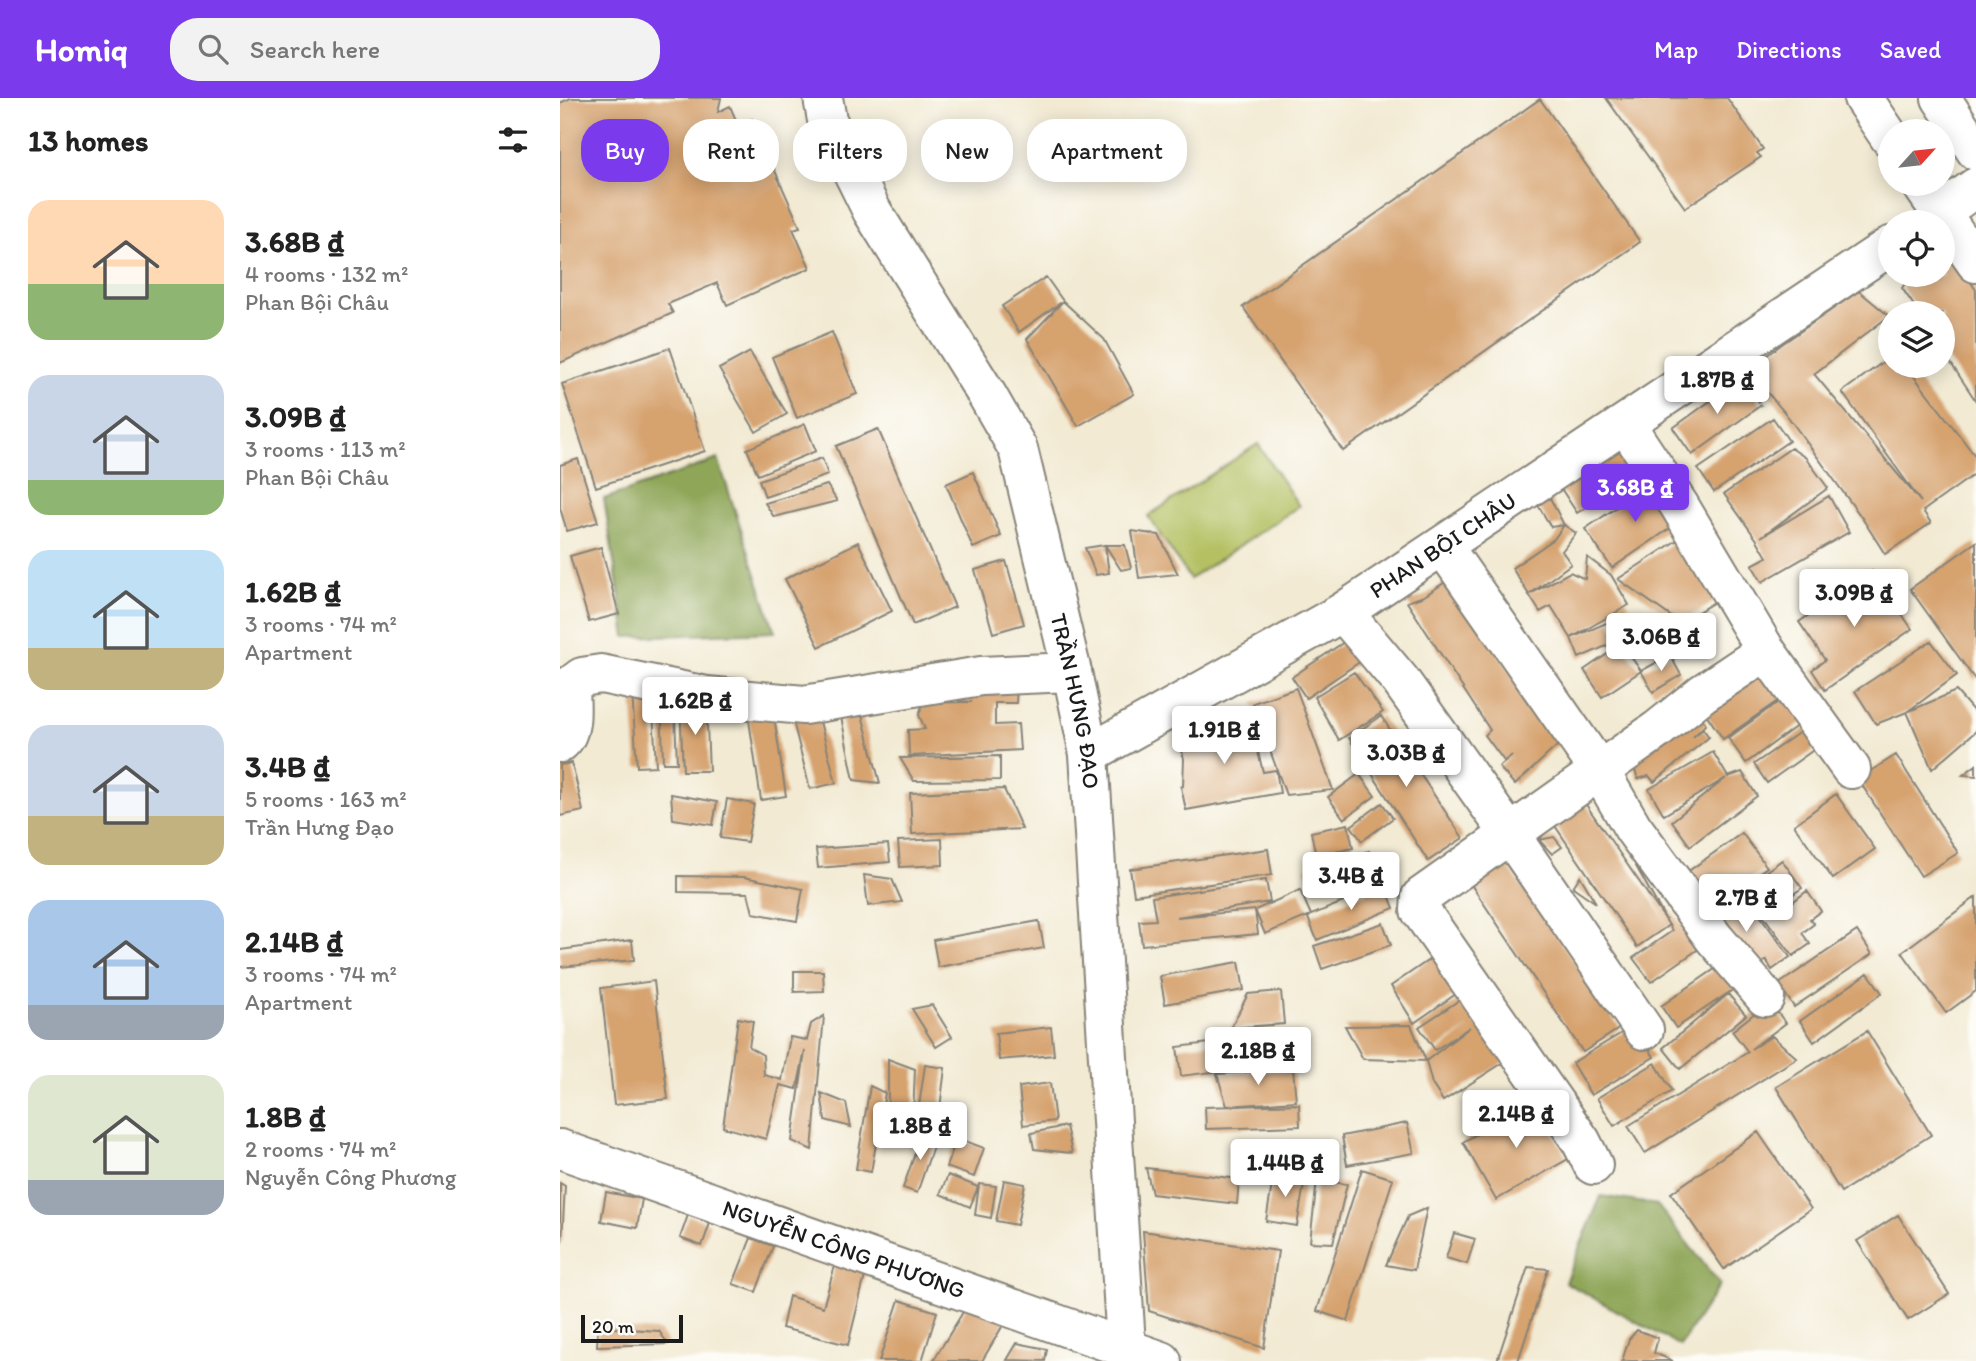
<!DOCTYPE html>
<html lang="en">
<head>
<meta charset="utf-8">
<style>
  :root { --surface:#fff; --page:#f2f2f2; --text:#222; --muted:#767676; --accent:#7c3aed }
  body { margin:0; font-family:Itim,sans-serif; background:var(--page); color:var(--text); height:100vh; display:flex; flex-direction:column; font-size:26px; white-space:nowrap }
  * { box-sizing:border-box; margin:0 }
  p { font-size:23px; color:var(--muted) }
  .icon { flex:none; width:38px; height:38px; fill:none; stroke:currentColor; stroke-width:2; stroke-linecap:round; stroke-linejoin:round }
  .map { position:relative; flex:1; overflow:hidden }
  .side { display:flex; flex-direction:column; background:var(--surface); width:560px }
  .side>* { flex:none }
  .banner { position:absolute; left:21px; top:21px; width:665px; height:63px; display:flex; gap:14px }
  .needle { width:46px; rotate:63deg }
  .controls { position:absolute; left:1318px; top:21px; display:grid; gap:14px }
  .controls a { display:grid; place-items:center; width:77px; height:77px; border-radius:50%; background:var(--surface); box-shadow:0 4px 18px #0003; font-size:35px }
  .scale { position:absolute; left:21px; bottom:18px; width:102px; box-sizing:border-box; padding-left:7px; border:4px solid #1c1c1c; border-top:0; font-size:19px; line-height:24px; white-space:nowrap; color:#1c1c1c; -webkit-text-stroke:5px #fdfcf7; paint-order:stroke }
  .price { position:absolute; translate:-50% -60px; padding:0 16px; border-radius:7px; background:#fff; color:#222; font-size:23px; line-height:46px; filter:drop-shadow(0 2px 4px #0008) }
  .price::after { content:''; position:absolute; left:50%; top:42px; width:21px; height:16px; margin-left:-10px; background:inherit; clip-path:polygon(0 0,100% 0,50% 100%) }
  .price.selected { background:var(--accent); color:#fff }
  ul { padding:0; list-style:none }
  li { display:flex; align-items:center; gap:21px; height:175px; padding:0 28px }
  li span { display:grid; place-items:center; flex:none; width:196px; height:140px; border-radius:21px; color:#555 }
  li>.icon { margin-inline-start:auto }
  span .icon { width:84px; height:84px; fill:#fffc; stroke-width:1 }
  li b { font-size:30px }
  h2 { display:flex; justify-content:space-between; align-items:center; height:84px; padding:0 28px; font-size:30px }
  .pill { padding:0 24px; border-radius:28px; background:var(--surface); box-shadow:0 4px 18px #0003; font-size:24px; line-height:63px }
  .pill.selected { background:var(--accent); color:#fff }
  header { display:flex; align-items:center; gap:42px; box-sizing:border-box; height:98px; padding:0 35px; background:var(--accent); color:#fff }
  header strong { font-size:33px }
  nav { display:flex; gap:38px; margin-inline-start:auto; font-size:24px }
  .search { width:490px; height:63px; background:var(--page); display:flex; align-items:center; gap:18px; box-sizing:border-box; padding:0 24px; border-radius:28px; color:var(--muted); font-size:26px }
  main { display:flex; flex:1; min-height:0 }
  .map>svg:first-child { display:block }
  .green { fill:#b4c062; stroke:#686e3f; stroke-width:2 }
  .forest { fill:#8fa658; stroke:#56613a; stroke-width:2 }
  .building { fill:#d6a26e }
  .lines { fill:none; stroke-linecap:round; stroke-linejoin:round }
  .minor-casing { stroke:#878378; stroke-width:42 }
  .major-casing { stroke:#878378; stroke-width:42 }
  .minor { stroke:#fff; stroke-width:38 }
  .major { stroke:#fff; stroke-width:38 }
  .labels { text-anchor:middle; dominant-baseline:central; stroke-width:6; stroke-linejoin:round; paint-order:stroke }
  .street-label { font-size:23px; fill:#1c1c1c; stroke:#fdfcf7 }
</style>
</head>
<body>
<header>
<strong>Homiq</strong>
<div class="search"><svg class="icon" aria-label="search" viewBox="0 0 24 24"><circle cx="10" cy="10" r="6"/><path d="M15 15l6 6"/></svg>Search here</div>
<nav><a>Map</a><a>Directions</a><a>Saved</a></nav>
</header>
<main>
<section class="side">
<h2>13 homes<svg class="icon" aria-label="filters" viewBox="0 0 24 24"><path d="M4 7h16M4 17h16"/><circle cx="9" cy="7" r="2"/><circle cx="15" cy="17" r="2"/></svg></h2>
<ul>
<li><span style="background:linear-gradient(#ffd9b3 60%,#8fb573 0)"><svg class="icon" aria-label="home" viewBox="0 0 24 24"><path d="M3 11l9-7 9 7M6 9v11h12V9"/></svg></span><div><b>3.68B ₫</b><p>4 rooms · 132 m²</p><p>Phan Bội Châu</p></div></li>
<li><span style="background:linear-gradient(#c9d6e8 75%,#8fb573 0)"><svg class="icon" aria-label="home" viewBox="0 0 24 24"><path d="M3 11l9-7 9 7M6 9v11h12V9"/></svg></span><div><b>3.09B ₫</b><p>3 rooms · 113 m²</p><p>Phan Bội Châu</p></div></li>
<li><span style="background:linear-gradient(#bfe0f5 70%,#c2b280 0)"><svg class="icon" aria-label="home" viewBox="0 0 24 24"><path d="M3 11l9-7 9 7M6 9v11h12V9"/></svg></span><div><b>1.62B ₫</b><p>3 rooms · 74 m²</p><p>Apartment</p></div></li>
<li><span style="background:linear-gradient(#c9d6e8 65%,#c2b280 0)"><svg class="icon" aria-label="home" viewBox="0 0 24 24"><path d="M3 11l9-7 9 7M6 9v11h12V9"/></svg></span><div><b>3.4B ₫</b><p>5 rooms · 163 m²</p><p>Trần Hưng Đạo</p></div></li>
<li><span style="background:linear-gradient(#a9c7e8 75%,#9aa5b1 0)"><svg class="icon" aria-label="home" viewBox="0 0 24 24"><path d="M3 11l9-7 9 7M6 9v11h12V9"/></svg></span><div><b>2.14B ₫</b><p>3 rooms · 74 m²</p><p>Apartment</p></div></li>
<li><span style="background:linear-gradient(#dfe7d0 75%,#9aa5b1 0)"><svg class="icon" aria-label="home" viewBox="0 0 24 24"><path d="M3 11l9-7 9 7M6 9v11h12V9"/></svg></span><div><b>1.8B ₫</b><p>2 rooms · 74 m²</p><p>Nguyễn Công Phương</p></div></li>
</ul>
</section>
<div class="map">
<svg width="1416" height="1263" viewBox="0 0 1416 1263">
  <rect width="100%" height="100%" fill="#fdfcf7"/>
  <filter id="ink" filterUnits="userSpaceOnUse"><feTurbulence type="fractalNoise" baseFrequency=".0143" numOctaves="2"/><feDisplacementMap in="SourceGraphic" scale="14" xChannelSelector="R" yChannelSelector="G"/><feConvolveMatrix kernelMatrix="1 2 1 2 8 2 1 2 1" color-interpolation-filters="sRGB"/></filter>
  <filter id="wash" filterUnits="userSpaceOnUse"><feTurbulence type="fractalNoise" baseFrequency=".00686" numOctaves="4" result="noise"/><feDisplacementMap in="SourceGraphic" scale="28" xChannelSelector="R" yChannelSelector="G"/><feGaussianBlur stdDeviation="1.57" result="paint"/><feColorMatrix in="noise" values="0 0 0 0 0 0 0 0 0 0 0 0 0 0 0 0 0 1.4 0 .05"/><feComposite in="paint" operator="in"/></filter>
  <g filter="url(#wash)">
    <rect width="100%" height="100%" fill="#f2ead3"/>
    <path class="green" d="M698,346L739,408L630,481L588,418Z"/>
    <path class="forest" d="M158,361L215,534L66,539L44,401Z
      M1041,1098L1097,1107L1160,1186L1120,1248L1005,1184Z"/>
    <g id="blocks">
      <path class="building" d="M11,0H161L158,14L170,8L178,27L192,21L240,129L233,131L250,170L167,207L157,185L108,206L113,215L0,265V5Z
        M1046,0H1167L1203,51L1197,55L1201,59L1125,110Z
        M980,1L1080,144L783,353L683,209Z
        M1382,141L1416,192V303L1382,252V215H1359L1342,190L1351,177H1382Z
        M486,179L503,203L459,234L442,208Z
        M1299,193L1329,218L1254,276L1361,404L1282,294L1330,259V268H1346L1416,359V375L1363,413L1371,425L1325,456L1302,420L1226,316L1188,272L1222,246Z
        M503,203L544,241L574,296L518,328L467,241Z
        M272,234L297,296L237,320L212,259Z
        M110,250L145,353L36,389L2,286Z
        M190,254L227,316L196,334L159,271Z
        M1182,280L1201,307L1132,357L1113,330Z
        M1213,320L1229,343L1154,394L1138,371Z
        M245,326L256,353L198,377L187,351Z
        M318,331L395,509L353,527L276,348Z
        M1073,343L1090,369L1017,415L1000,389Z
        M1231,350L1246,360L1268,390L1201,439L1269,398L1289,434L1202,484L1192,467L1207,459L1197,442L1164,396Z
        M262,360L268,377L205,399L199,382Z
        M18,361L38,424L7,433L0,410V367Z
        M413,374L441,438L413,450L386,386Z
        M1098,381L1125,420L1052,470L1025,431Z
        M267,387L277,403L214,419L205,405Z
        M990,400L1004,427L1016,435L1002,453L1011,466L970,496L1010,474L1025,481L1027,459L1051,477L1069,507L1011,540L991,508L980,514L952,470L994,441L1004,427L991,429L978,407Z
        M572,433L599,437L618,476L579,480Z
        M1128,435L1159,501L1120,525L1058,481Z
        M298,444L332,513L259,549L225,481Z
        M1416,444V583L1350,491Z
        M545,447H565L571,470L561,472Z
        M545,447L549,475L536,477L525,450Z
        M41,449L59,516L29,524L10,458Z
        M446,463L464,526L433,535L415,472Z
        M1312,473L1352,531L1265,592L1252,572L1265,562L1239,524Z
        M890,481L963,593L961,594L968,605L1012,634L955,687L939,669L952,658L944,663L925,637L930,632L847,504L864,498Z
        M1051,523L1060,542L1019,560L1011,540Z
        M793,538L813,555L746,600L732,579Z
        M1371,543L1397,577L1347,614L1316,626L1295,593Z
        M1062,546L1081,573L1042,599L1024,572Z
        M1110,557L1121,577L1093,594L1081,573Z
        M1202,560L1226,597L1163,641L1138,604Z
        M794,574L823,614L779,642L754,599Z
        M398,589H457L456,605H435V627L458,626L460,652L349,658L348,632L365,631L359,617L363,605L412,604L399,603Z
        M736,590L773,692L726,697L693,605Z
        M92,593L96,668L77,669L72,594Z
        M1396,593L1416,616V633L1372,671L1347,614Z
        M114,596L117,665H103L101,597Z
        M1228,597L1245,622L1186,665L1168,640Z
        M146,604L149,673H123L120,605Z
        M212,605L226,698L201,702L187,609Z
        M279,609H300L320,685L294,682Z
        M1134,609L1146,626L1133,639L1143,631L1149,639L1094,684L1089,678L1078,681L1069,655Z
        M257,612L276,685L250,691L232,619Z
        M689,618L703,674L716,672L720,695L626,712L621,689L623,688L624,661L618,637Z
        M821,618L903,740L868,763L789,640Z
        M1253,625L1266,643L1207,685L1194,666Z
        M1153,654L1168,679L1182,674L1197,698L1130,748L1112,723L1166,680L1104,717L1089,691Z
        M1336,657L1398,755L1361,778L1298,681Z
        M440,658V682L354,683L340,660Z
        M12,665L23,713L0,718V667Z
        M1416,667V678L1403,677Z
        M799,676L815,698L784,721L768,699Z
        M444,691L462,731L352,736L350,695Z
        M1018,695L1109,827L1077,849L987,716Z
        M111,696L157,704L153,727L113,721Z
        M1276,696L1315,751L1273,781L1234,727Z
        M167,701L194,706L187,744L160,740Z
        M822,705L833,720L802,743L791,728Z
        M788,726L793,750L756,758L751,734Z
        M971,729L988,731L979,742L994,739L1002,749L992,756L979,742Z
        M1182,735L1207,769L1141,817L1116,782Z
        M382,741L383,767L340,769L338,743Z
        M328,746L330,764L258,770L256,751Z
        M708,751L712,777L574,797L570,771Z
        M809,753L815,774L752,792L745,770Z
        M937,753L1060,930L1023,954L904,776Z
        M1072,761L1140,850L1091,884L1073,860L1112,833Z
        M1222,762L1242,790L1222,804L1226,809L1247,793L1261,813L1250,821L1254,826L1242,835L1250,846L1233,858L1183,790Z
        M304,777L332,781L342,804L308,808Z
        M118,778L184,779L243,791L237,823L193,815L188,795L118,794Z
        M1020,778L1036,805L1013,789Z
        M706,782L710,804L617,819L695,812L698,836L582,847L579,823L596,822L592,799Z
        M825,787L834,810L757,842L748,820L751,817Z
        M1181,791L1230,859L1212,872L1206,862L1186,877L1144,818Z
        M740,792L751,817L705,836L695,812Z
        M1416,799V893L1386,915L1342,854Z
        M479,823L484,850L378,869L373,842Z
        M823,825L831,847L762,871L754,848Z
        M1297,833L1312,856L1234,909L1219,886Z
        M72,842L74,862L0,869V852Z
        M882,853L906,889L854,925L831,888Z
        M1168,862L1183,885L1116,930L1101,908Z
        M679,864L684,892L605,906L600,878Z
        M234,873H263L264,893L234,894Z
        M1308,875L1322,895L1254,944L1240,923Z
        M94,883L108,1001L54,1007L41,890Z
        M721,893L724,926L671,930L688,896Z
        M913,893L928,916L914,925L941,942L952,959L883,1003L872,986L866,963L910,929L875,952L859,929Z
        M1168,896L1186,917L1120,971L1103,950Z
        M1209,904L1226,925L1191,951L1212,938L1237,960L1085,1055L1068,1028L1188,954L1172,933Z
        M372,907L392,939L376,949L352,911Z
        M264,918L252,1052L232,1043L245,953L237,991L220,987L206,1041L163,1029L178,920L193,923L189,949L203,957L204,977L222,982L230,939L247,942L251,926Z
        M851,927L866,963L803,961L785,928Z
        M1075,927L1094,959L1031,997L1012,965Z
        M491,929L494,957L439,962L436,935Z
        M1307,933L1371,1037L1281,1094L1216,989Z
        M729,935L740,963L621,978L617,949Z
        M328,961L355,971L353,1019L328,1011Z
        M1095,965L1112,993L1054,1028L1037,1000Z
        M365,967L385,970L379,1018L358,1015Z
        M733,971L736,1003L667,1008L657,976Z
        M490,985L495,1023L463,1027L459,989Z
        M310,988L325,995L311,1074L296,1071Z
        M261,995L286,1005L291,1029L265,1022Z
        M975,1002L1008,1061L936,1102L903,1044Z
        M739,1006L740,1028L646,1031L645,1009Z
        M847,1025L854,1055L787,1067L782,1038Z
        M506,1028L512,1055L474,1051L471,1035Z
        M363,1032L376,1040L357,1095L343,1090Z
        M1198,1034L1251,1111L1164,1171L1111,1095Z
        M397,1040L424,1050L414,1079L386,1069Z
        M586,1070L679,1081L677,1106L592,1096Z
        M802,1071L833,1081L788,1223L757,1213Z
        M714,1074L745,1080L737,1128L706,1123Z
        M388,1077L418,1089L410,1109L380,1096Z
        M444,1082L465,1086L457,1127L436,1123Z
        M757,1082L787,1086L773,1145L750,1144Z
        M0,1085L5,1088L2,1144H0Z
        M419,1086L436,1088L431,1120L415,1117Z
        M46,1094L82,1101L77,1130L41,1123Z
        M867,1110L854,1172L826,1167L848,1118Z
        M128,1117L150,1125L142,1148L120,1140Z
        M1338,1117L1389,1196L1348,1222L1297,1143Z
        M583,1133L718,1153L704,1250L589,1213Z
        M894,1135L915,1141L907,1166L886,1160Z
        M191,1140L213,1148L196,1194L173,1186Z
        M276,1164L306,1174L288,1247L222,1230L229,1198L263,1209Z
        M968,1169L988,1171L958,1263H937Z
        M411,1201L446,1222L422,1263H373Z
        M339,1202L377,1214L362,1263H319Z
        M38,1229L99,1233L108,1246L37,1248Z
        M1077,1232L1098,1240L1094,1255L1113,1263H1062L1069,1241Z
        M457,1245L487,1251L485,1263L447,1262Z"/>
    </g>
  </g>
  <g filter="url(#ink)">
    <use href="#blocks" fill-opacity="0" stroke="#878378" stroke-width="2"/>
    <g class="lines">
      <defs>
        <g id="minor">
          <path id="s1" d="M263,0L267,22L312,113L427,297L458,351L512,574L529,656L567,1263"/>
          <path d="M1066,327L1119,407L1206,553L1291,671"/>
          <path d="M883,448L1039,672L1073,730L1154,840L1205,899"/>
          <path d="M783,514L840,582L949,735L1084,932"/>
          <path d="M0,645C15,634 10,604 10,588L22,579L41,576L147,598L244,607L421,578L512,574"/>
          <path id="s2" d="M529,656L783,514L1330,148"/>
          <path id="s3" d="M0,1051L602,1263"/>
          <path d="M1033,1067L1021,1043L860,812L861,799L1097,632L1143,595L1206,553"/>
        </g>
        <path id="major" d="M1303,0L1330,40
          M1381,0L1416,53
          M1361,86L1416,165
          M1381,114L1416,89"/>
      </defs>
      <use href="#minor" class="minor-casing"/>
      <use href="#major" class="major-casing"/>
      <use href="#minor" class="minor"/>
      <use href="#major" class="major"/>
    </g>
  </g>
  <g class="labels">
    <g class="street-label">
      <text stroke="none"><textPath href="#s2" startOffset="411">PHAN BỘI CHÂU</textPath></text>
      <text stroke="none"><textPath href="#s1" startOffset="662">TRẦN HƯNG ĐẠO</textPath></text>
      <text stroke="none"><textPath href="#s3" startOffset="301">NGUYỄN CÔNG PHƯƠNG</textPath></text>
    </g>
  </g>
</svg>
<div class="controls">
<a><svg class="needle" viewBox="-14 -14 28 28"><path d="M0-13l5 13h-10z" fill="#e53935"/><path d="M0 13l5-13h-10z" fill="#767676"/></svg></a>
<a><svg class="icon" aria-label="locate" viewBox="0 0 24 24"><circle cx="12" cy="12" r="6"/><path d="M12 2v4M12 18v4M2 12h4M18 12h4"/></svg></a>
<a><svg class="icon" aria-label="layers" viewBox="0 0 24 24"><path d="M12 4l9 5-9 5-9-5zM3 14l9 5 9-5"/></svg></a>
</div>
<div class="scale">20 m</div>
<b class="price" style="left:1157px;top:318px">1.87B ₫</b>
<b class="price selected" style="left:1075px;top:426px">3.68B ₫</b>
<b class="price" style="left:1294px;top:531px">3.09B ₫</b>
<b class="price" style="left:1101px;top:575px">3.06B ₫</b>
<b class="price" style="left:135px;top:639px">1.62B ₫</b>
<b class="price" style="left:664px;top:668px">1.91B ₫</b>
<b class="price" style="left:846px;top:691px">3.03B ₫</b>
<b class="price" style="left:791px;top:814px">3.4B ₫</b>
<b class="price" style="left:1186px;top:836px">2.7B ₫</b>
<b class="price" style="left:698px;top:989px">2.18B ₫</b>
<b class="price" style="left:956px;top:1052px">2.14B ₫</b>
<b class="price" style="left:360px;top:1064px">1.8B ₫</b>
<b class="price" style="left:725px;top:1101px">1.44B ₫</b>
<div class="banner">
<a class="pill selected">Buy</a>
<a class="pill">Rent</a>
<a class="pill">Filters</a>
<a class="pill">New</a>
<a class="pill">Apartment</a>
</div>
</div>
</main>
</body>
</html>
